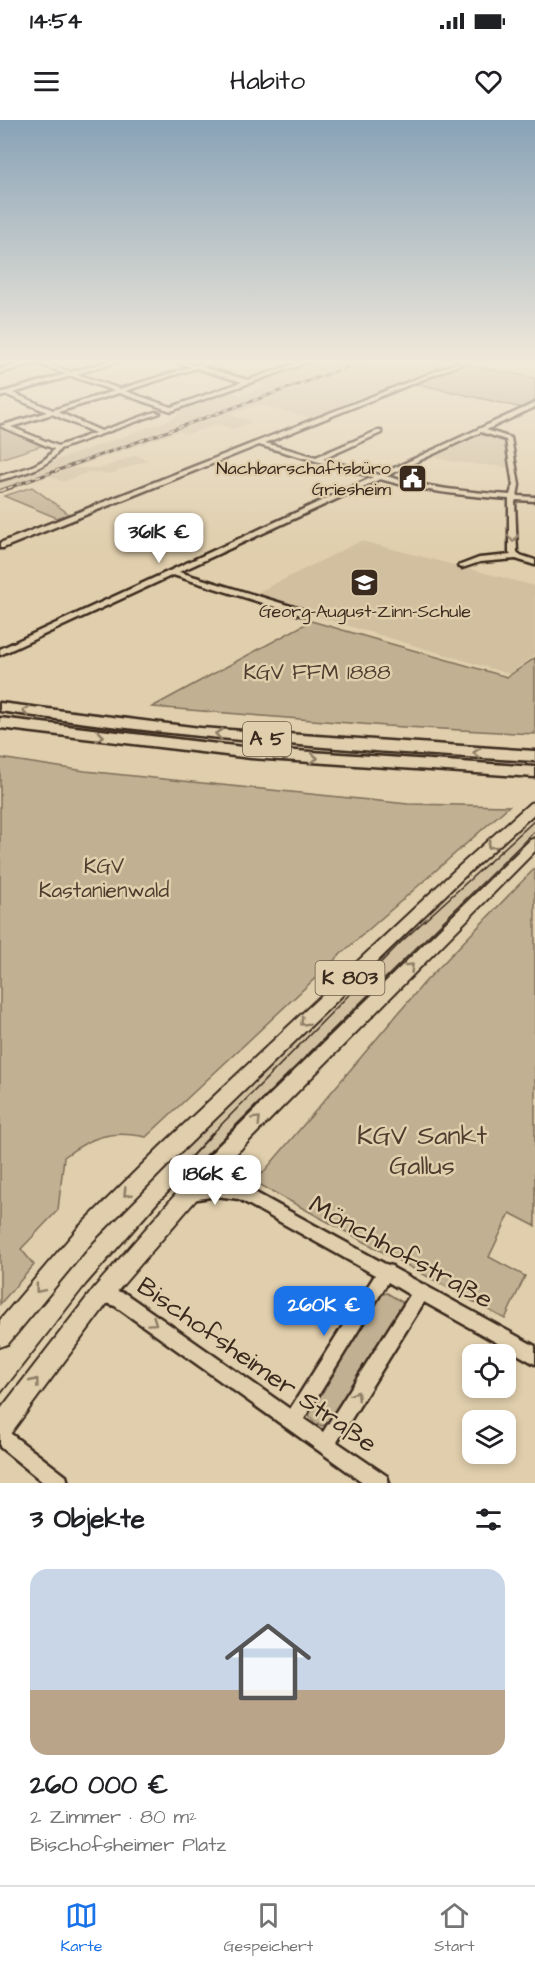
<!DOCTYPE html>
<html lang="de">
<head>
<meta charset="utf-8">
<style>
  :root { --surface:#fff; --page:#f2f2f2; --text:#202124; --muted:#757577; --line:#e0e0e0; --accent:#1a73e8 }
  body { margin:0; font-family:"Architects Daughter",sans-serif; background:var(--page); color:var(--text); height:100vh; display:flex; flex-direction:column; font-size:22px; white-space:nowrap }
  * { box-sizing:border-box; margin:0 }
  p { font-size:20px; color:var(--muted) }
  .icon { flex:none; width:33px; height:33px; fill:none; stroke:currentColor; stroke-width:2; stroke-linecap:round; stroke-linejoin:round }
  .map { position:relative; height:1363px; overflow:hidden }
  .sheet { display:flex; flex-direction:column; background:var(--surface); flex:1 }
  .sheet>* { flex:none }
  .controls { position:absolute; left:462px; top:1224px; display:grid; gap:12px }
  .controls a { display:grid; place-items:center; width:54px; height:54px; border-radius:12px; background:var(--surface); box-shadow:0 3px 9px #0003; font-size:30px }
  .price { position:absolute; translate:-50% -51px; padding:0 14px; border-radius:12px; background:#fff; color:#222; font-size:20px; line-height:39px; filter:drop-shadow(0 2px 3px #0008) }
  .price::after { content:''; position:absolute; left:50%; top:36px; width:18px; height:14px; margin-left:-9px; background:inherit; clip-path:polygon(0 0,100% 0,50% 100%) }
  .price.active { background:var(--accent); color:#fff }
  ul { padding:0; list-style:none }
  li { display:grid; align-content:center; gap:12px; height:318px; padding:0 30px }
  li span { display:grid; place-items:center; height:186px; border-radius:18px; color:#555 }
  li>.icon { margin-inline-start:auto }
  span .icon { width:108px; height:108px; fill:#fffc; stroke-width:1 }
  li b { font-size:26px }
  h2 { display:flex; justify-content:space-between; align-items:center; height:72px; padding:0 30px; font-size:26px }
  .status { display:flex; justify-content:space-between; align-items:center; height:42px; padding:0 30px; background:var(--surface); direction:ltr }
  .status svg { height:16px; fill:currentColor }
  header { display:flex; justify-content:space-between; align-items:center; height:78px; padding:0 30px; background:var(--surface); font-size:27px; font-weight:600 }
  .menu { display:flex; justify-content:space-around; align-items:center; height:84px; border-top:2px solid var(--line); background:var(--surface); font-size:16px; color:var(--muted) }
  .menu a { display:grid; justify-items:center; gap:3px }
  .menu .active { color:var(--accent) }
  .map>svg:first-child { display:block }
  .built { fill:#d1bf9f }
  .green { fill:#c2b092; stroke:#7e6d58; stroke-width:1.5 }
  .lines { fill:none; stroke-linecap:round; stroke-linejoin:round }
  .minor-casing { stroke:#3b2a1e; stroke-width:5 }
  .major-casing { stroke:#3b2a1e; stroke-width:4 }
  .highway-casing { stroke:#3b2a1e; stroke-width:5 }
  .minor { fill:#e0ceac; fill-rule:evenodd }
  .major { fill:#e0ceac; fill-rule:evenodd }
  .highway { fill:#e0ceac; fill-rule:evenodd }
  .tram-far1 { stroke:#3b2a1e; stroke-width:1.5 }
  .tram { stroke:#3b2a1e; stroke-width:2 }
  .rail-far1-casing { stroke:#3b2a1e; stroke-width:3 }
  .rail-casing { stroke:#3b2a1e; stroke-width:4 }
  .rail-far1 { stroke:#e0ceac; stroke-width:1.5; stroke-dasharray:5; stroke-linecap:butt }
  .rail { stroke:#e0ceac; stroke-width:2; stroke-dasharray:7; stroke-linecap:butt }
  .oneway { stroke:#8e7c65 }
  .labels { text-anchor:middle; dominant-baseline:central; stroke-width:5; stroke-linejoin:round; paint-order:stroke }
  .far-poi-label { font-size:18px; fill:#3b2a1e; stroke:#e0ceac; text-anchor:end }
  .shield { fill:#e0ceac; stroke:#6c5b49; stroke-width:1.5 }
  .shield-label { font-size:20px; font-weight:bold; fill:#3b2a1e }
  .park-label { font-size:21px; fill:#4f3e2f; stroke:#e0ceac }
  .near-park-label { font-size:26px; fill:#4f3e2f; stroke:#e0ceac }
  .near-street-label { font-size:26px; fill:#3b2a1e; stroke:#e0ceac }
</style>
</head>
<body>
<div class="status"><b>14:54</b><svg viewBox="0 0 49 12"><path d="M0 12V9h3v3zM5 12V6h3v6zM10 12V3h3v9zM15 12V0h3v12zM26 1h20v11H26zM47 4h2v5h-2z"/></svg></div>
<header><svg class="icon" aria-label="menu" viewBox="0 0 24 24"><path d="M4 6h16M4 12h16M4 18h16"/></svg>Habito<svg class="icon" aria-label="heart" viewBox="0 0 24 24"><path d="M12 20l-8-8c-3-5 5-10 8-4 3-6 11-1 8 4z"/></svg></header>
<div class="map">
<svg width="535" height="1363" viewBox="0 0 535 1363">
  <rect width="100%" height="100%" fill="#e0ceac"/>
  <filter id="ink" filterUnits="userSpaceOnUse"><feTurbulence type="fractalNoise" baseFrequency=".0167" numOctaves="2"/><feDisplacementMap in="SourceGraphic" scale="12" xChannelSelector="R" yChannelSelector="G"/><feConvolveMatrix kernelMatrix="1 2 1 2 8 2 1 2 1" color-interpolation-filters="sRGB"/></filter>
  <g filter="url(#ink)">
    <path class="built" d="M314,240H460L311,298L258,285L229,294L252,302L233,309L218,304L188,314L179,311L0,373V360L170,300L179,294V288L229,271L241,275L267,267L251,261Z
      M484,314L507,320L511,348L449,341L434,337Z
      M136,335L148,340L110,354L89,352L63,362L50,356L73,348H102Z
      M361,421L535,466V535L509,554L250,476Z
      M535,697V716L200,1044L180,1032L327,888Z"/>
    <path class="green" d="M463,244L535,258V281L522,288L414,263Z
      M0,306L44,325L0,339Z
      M32,367L69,394L57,398L4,376Z
      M311,501L507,557L535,538V614L386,606L152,587Z
      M0,638L85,651L408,684L509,686L342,833L146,1017C111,1010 92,1016 64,1037L58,1090L21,1129L34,1145L0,1184Z
      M535,748V1106L510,1093L489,1137L525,1156L505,1199L255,1062L424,863Z
      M387,1173L402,1182L404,1191L333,1302L322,1306C312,1301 309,1298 307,1287L379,1175Z"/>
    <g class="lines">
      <defs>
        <path id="minor" d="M28,240H41V242L71,252L114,240H122L77,254L120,269L191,247L171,240C180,240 187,244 196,245C203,245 211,240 220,240L202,247L248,260L306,240H314L171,291L119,273L58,292L101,311L155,292L160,293L60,329C48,349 21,354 0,360V356C19,350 43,347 54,329L0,306L47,292L7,275L0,277V273L66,254L36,243L0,253V249L30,242ZM196,248L242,262L171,287L125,271ZM71,256L114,271L53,290L13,273ZM52,294L95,313L58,326L11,307Z
          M464,240H471L265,323L316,337L377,311H381V313L323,339L379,355L535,283V287L486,310L511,318L519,365L517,376L535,377V381L516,380L515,382L517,432L520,435L535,440V445L516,439L480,442L462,448L458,446L479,438L511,435L509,433V379C465,376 422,371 380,359L179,452L307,491V495H301L173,455L0,535V529L373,357L259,325L3,428H0V423ZM481,312L506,320L513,365L510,375C468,372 426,368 386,356Z
          M224,1027L229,1029L236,1053L247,1068L385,1144L392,1146L393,1148L535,1226V1244L424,1182L337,1322L387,1356L389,1363H364L115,1186L96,1180L94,1174L96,1168L102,1166L126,1174L290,1289L375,1155L239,1079L216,1076L192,1080L187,1078L184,1073L187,1068C199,1064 214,1062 227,1064C221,1055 215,1039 219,1029ZM388,1162L410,1175L323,1312L304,1299Z
          M0,1307L6,1310L66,1356L68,1363H44L0,1327Z"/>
        <path id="major" d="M535,682V693L465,756L175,1038L93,1121L8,1224L0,1227V1200L79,1107L161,1026L455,750L530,683Z
          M535,718V731L231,1039L109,1181L8,1317L0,1321V1290L95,1167L217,1027L530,720Z"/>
        <path id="highway" d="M0,583L200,608L535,631V641C356,631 178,618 0,591Z
          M0,598L251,628L535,647V657L251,638L0,608Z"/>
      </defs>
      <use href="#minor" class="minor-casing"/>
      <use href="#major" class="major-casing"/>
      <use href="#highway" class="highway-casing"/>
      <use href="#minor" class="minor"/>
      <use href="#major" class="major"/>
      <use href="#highway" class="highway"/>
      <path class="tram-far1" d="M212,1014L400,823L535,700
        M227,1014L535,711"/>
      <path class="tram" d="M186,1042L213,1013
        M0,1275L86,1165L158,1083L229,1013"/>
      <defs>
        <path id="rail-far1" d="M8,368L367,240"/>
        <path id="rail" d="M0,371L12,367"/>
      </defs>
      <use href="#rail-far1" class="rail-far1-casing"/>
      <use href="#rail" class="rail-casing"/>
      <use href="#rail-far1" class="rail-far1"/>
      <use href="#rail" class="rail"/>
    </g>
    <defs><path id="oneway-chevron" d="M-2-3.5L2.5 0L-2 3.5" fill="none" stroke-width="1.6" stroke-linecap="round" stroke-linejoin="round" transform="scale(1.5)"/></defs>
    <g class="oneway">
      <use href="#oneway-chevron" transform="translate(513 418) rotate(89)"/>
      <use href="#oneway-chevron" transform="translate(26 591) rotate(-171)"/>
      <use href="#oneway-chevron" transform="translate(219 614) rotate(-174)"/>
      <use href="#oneway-chevron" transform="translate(100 616) rotate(7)"/>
      <use href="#oneway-chevron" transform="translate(477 633) rotate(-177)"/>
      <use href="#oneway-chevron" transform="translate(314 638) rotate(4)"/>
      <use href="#oneway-chevron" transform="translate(491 725) rotate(138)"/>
      <use href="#oneway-chevron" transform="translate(410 847) rotate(-45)"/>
      <use href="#oneway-chevron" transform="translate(304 902) rotate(136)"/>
      <use href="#oneway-chevron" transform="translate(257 1000) rotate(-45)"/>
      <use href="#oneway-chevron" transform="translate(127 1073) rotate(135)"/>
      <use href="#oneway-chevron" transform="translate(39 1169) rotate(130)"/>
      <use href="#oneway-chevron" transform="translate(153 1202) rotate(35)"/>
      <use href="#oneway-chevron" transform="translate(35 1262) rotate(-53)"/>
      <use href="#oneway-chevron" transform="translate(356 1275) rotate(-58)"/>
    </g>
  </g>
  <linearGradient id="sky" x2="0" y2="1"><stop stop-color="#88a2b7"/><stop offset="0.56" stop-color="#f1e9da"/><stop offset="1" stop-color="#f1e9da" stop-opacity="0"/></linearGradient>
  <rect width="535" height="431" fill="url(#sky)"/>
  <defs>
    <symbol id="civic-square" viewBox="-11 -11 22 22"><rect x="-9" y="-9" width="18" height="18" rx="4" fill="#3b2a1e" stroke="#e0ceac"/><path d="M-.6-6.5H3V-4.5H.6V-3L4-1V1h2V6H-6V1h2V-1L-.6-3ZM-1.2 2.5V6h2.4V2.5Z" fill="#fff"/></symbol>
    <symbol id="school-square" viewBox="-11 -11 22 22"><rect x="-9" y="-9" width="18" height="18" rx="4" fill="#3b2a1e" stroke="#e0ceac"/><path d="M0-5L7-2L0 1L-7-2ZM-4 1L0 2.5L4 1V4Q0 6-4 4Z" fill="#fff"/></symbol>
  </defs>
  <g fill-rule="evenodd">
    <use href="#civic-square" x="396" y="342" width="33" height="33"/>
    <use href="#school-square" x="348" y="446" width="33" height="33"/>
  </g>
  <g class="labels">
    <g class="far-poi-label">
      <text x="391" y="348">Nachbarschaftsbüro<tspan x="391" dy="21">Griesheim</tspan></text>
      <text x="365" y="491" text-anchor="middle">Georg-August-Zinn-Schule</text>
    </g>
    <g class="shield">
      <rect x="243" y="602" width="48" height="34" rx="4.5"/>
      <rect x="315.5" y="841" width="69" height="34" rx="4.5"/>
    </g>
    <g class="shield-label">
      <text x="267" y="619">A 5</text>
      <text x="350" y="858">K 803</text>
    </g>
    <g class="park-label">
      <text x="317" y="552">KGV FFM 1888</text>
      <text x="104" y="746">KGV<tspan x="104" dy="24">Kastanienwald</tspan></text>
    </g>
    <g class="near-park-label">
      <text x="422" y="1016">KGV Sankt<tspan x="422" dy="30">Gallus</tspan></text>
    </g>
    <g class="near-street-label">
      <text transform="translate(401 1132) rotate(29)">Mönchhofstraße</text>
      <text transform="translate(257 1245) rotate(35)">Bischofsheimer Straße</text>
    </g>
  </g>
</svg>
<div class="controls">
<a><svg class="icon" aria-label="locate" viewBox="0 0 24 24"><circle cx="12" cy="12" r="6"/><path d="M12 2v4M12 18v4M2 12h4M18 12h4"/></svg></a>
<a><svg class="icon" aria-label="layers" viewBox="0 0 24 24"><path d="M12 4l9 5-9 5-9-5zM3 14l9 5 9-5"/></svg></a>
</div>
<b class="price" style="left:159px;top:444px">361K €</b>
<b class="price" style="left:215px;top:1086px">186K €</b>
<b class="price active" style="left:324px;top:1217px">260K €</b>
</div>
<section class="sheet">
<h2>3 Objekte<svg class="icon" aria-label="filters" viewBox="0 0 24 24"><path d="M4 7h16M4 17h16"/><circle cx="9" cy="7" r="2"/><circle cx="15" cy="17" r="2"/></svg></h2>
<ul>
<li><span style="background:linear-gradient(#c9d6e8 65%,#b9a48a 0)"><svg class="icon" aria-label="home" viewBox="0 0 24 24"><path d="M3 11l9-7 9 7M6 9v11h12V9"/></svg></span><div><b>260 000 €</b><p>2 Zimmer · 80 m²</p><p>Bischofsheimer Platz</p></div></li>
</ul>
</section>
<nav class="menu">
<a class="active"><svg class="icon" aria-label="map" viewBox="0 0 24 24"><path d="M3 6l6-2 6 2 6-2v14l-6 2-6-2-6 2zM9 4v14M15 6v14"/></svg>Karte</a>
<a><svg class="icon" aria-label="saved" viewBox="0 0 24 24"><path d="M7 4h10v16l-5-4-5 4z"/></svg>Gespeichert</a>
<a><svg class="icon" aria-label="home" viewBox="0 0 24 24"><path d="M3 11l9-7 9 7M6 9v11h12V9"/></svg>Start</a>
</nav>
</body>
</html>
